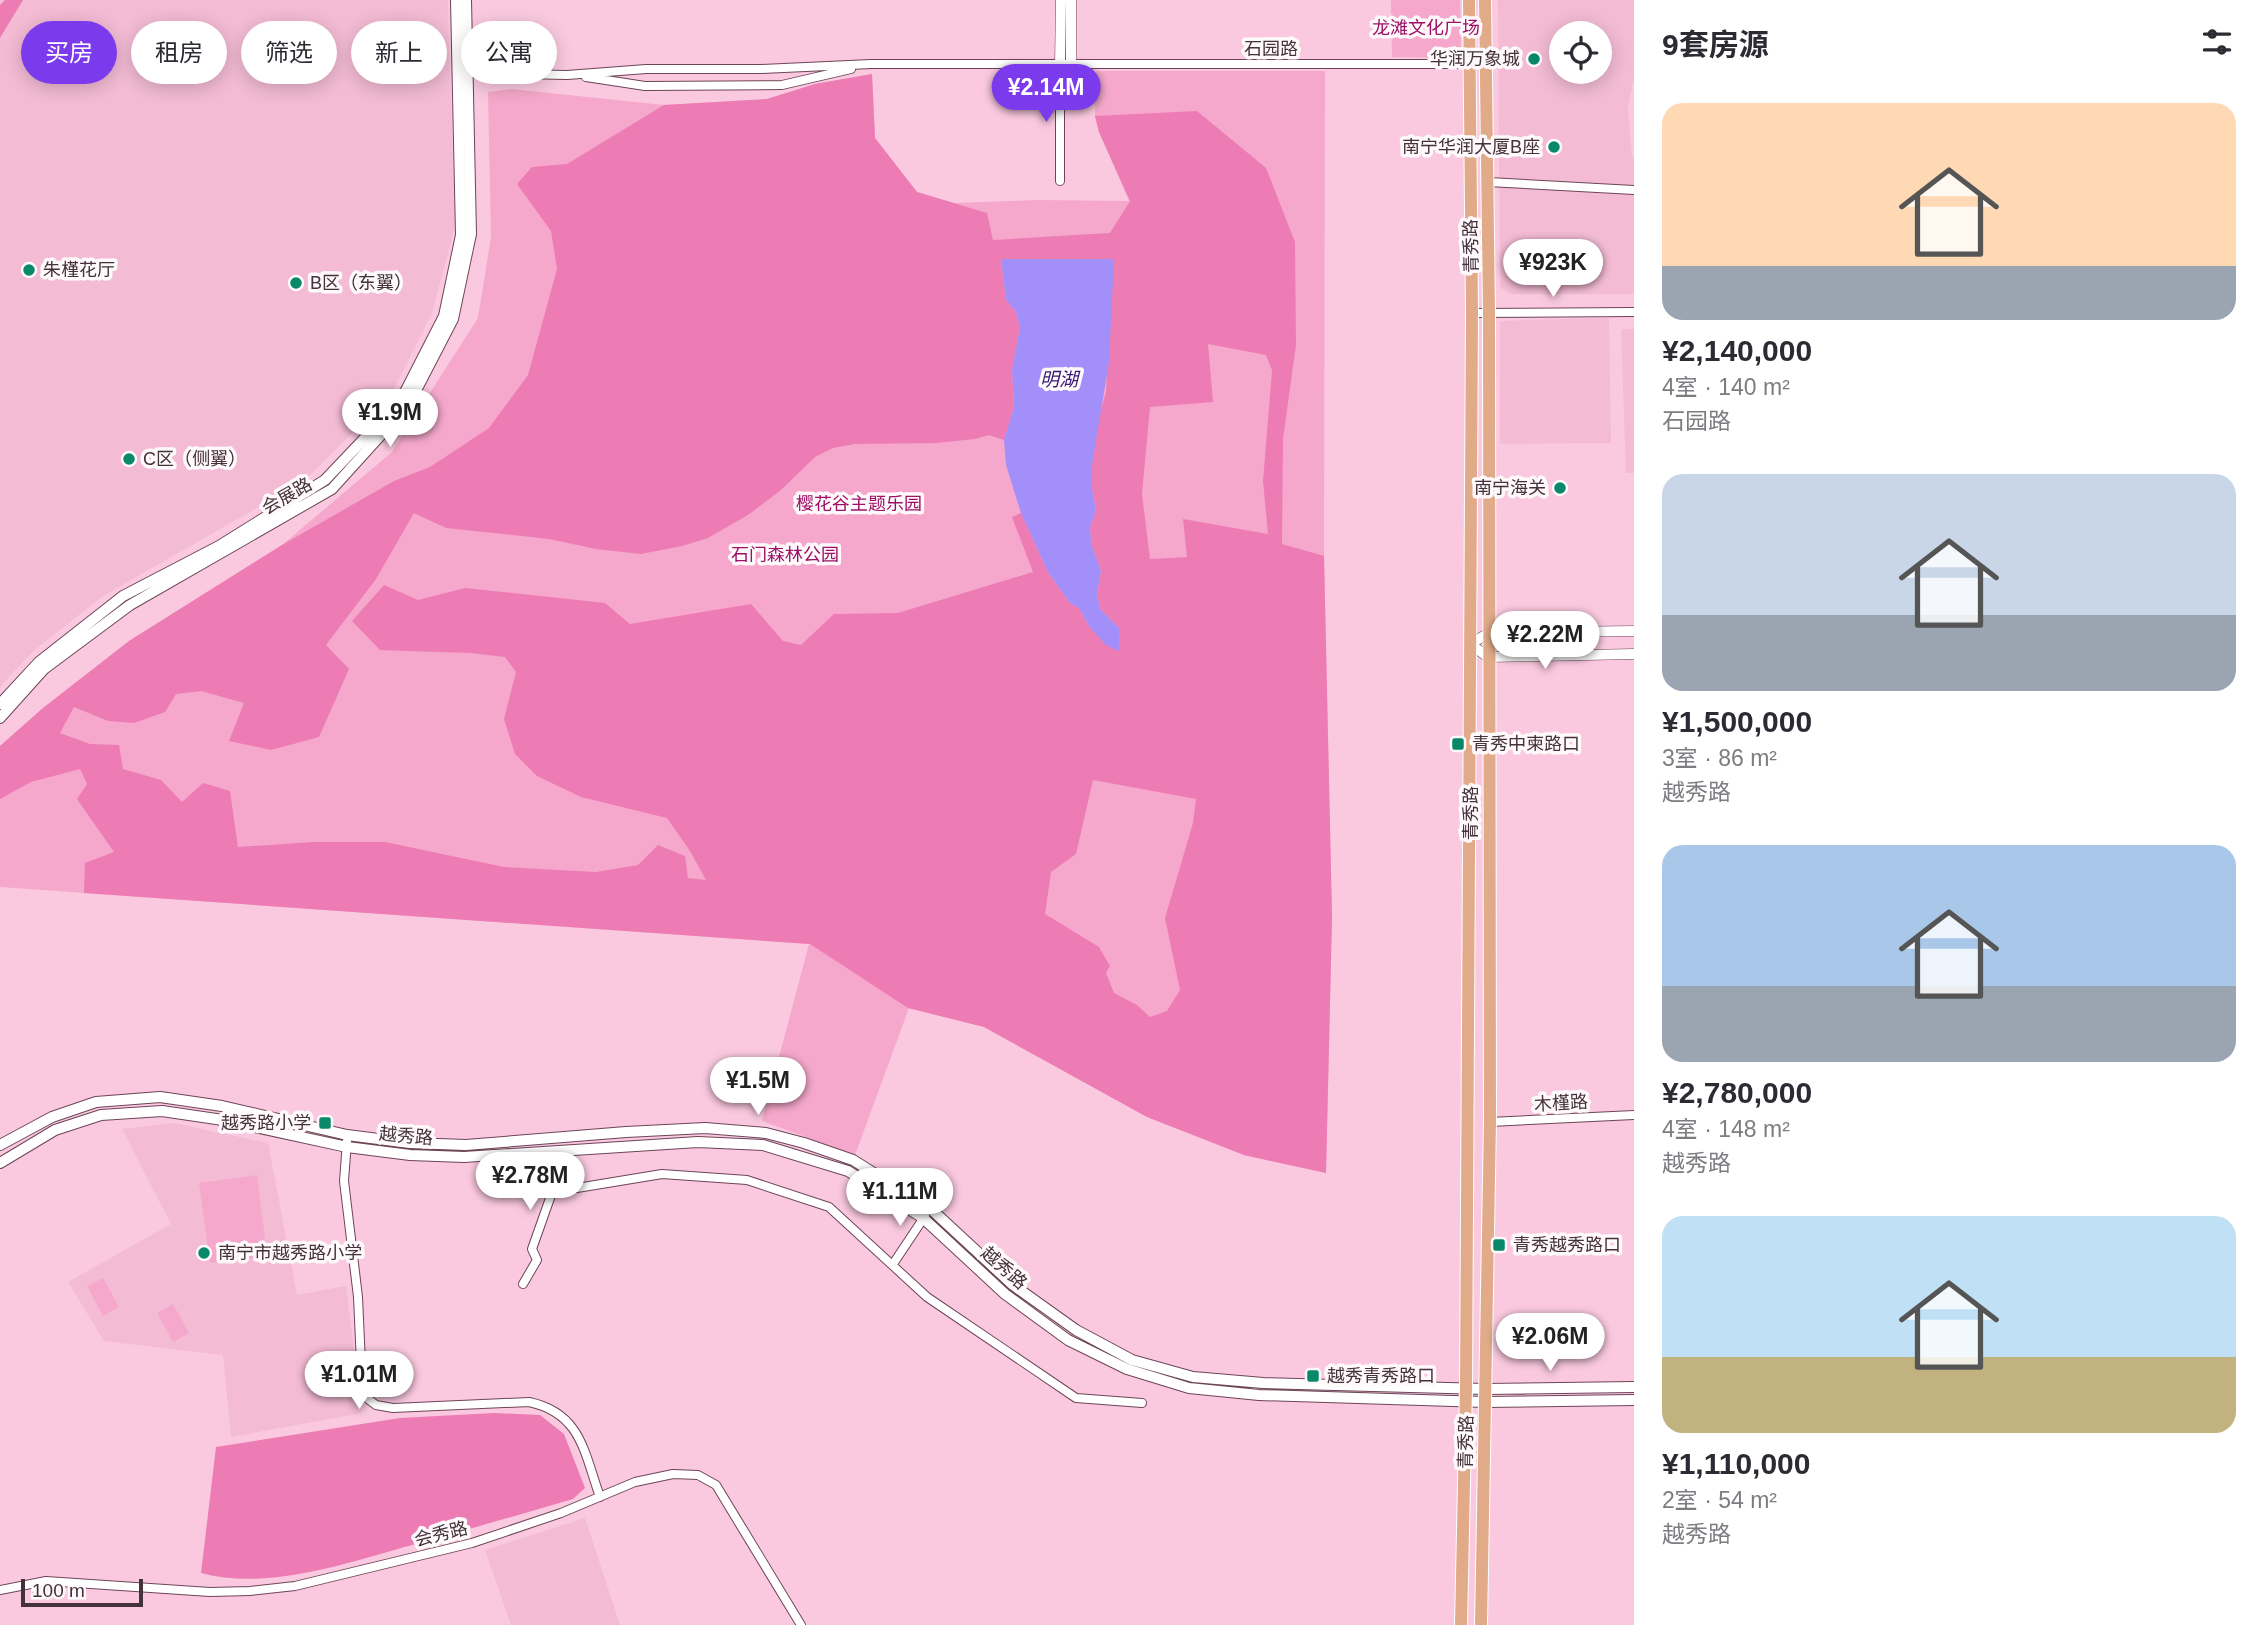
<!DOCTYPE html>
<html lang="zh">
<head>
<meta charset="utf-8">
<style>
  :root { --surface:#fff; --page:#f2f2f3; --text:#2b2b33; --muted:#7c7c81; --accent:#7c3aed }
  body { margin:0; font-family:Helvetica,"Noto Sans SC",sans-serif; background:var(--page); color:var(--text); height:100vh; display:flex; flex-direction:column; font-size:26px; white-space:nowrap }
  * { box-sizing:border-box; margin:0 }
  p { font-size:23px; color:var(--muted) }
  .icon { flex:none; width:38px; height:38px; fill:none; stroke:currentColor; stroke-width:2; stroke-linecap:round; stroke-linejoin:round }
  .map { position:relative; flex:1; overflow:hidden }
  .panel { display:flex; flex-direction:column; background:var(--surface); width:630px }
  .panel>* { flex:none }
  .guide { position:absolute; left:21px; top:21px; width:665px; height:63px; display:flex; gap:14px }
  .fabs { position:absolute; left:1549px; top:21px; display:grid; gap:14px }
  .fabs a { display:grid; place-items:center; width:63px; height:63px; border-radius:50%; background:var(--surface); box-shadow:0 4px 18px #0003; font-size:35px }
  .scale { position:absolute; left:21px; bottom:18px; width:122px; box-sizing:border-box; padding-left:7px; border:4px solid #443139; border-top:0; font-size:19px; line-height:24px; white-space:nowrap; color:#443139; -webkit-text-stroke:5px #fef9fb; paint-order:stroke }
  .price { position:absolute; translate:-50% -60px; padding:0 16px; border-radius:24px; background:#fff; color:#222; font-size:23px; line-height:46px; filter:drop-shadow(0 2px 4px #0008) }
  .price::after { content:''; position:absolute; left:50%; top:42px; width:21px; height:16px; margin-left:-10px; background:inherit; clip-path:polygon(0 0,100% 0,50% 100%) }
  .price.on { background:var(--accent); color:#fff }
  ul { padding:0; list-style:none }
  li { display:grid; align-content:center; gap:14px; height:371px; padding:0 28px }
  li span { display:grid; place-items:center; height:217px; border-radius:21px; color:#555 }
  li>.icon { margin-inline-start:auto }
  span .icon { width:126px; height:126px; fill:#fffc; stroke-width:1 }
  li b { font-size:30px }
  h2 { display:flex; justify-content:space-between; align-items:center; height:84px; padding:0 28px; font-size:30px }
  .pill { padding:0 24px; border-radius:32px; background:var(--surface); box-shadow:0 4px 18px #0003; font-size:24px; line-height:63px }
  .pill.on { background:var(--accent); color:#fff }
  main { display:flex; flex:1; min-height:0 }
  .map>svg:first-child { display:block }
  .built { fill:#f3bbd4; fill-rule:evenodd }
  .green { fill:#f5a8cb }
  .forest { fill:#ed7cb4; fill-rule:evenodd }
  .water { fill:#a28ff9 }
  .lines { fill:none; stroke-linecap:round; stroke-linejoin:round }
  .minor-casing { stroke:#6d4558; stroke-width:10 }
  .tertiary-casing { stroke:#6d4558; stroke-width:11 }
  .secondary-casing { stroke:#6d4558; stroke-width:12 }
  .primary-casing { stroke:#fff; stroke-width:14 }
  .minor { stroke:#fff; stroke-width:8 }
  .tertiary { stroke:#fff; stroke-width:10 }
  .secondary { stroke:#fff; stroke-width:10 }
  .primary { stroke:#e1ab89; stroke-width:12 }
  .poi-dot { fill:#09886a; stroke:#fef9fb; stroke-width:2.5 }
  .labels { text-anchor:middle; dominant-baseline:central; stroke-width:7; stroke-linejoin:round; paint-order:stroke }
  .park-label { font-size:18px; fill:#9b1065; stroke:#fef9fb }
  .street-label { font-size:18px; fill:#443139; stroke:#fef9fb }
  .poi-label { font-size:18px; fill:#443139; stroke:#fef9fb; text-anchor:start }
  .water-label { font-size:19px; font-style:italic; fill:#361875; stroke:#fef9fb }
</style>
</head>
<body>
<main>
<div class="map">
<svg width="1634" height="1625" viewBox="0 0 1634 1625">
  <rect width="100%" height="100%" fill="#fac9df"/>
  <path class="built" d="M0,0H448L455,226L432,313L391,395L304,481L103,596L32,652L0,687Z
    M1498,0H1634V78L1628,107L1631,148L1634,163V294H1510L1500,287ZM1561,33H1600V72H1561Z
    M1609,318L1611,443L1500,444V321Z
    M1621,329H1634V473H1626Z
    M173,1123L268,1143L297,1295L346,1286L362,1413L231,1437L223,1355L104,1341L68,1282L171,1224L122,1129Z
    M585,1518L620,1625H511L485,1550Z"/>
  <path class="green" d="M1391,0H1460L1461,58L1392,57Z
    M1096,71H1325L1324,556L1332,917L1326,1173L1244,1155L1147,1117L984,1027L909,1008L855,1155L762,1121L809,944L0,887V746L43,708L129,641L282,545L392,452L478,318L491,237L488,92L511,89L664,105L767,99L815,84L872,74L875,138L917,192L954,203L1038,200L1129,201L1099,132L1095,116Z
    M257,1175L267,1256L210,1263L199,1183Z
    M103,1278L119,1307L103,1316L87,1286Z
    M173,1304L189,1333L173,1342L157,1313Z"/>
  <path class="forest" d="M5,0H23L0,38V5Z
    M872,74L875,138L917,192L987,213L993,240L1110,233L1130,201L1099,132L1095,116L1197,111L1266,168L1295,242L1296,345L1283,439L1282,544L1324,556L1332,917L1326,1173L1244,1155L1147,1117L984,1027L908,1008L810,944L84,893L85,863L114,852L77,799L87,784L80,769L31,782L0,799V746L43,708L129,641L282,545L394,481L430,467L489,428L528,375L557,269L551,231L517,184L532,167L567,164L664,105L767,99L815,84ZM1001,260L1109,337L1106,392L1098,420L1092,465V489L1096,510L1090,527L1091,544L1101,571L1097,594L1100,609L1119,628L1089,626L1079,608L1070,603L1048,572L1021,513L1012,517L1033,572L898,613L834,614L801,645L783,641L751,604L630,624L605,603L465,588L418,600L384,585L352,621L380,650L470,653L505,657L516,672L504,719L515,754L537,776L581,797L667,818L690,851L706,880L688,878L685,856L658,845L638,865L596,872L504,867L385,842H313L238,847L230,791L203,783L182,802L161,780L123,769L119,745L90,744L60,733L74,707L108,721L134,723L165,712L176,694L201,691L244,703L229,741L271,750L319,737L349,669L326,645L376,579L414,513L446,528L549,539L596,549L641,554L682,546L708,538L748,515L781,490L815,457L833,448L855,444L936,443L975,439L989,435L1004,440L1014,407L1012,370L1020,328L1016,312L1006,300ZM1208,344L1266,355L1272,370L1263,481L1268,534L1183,519L1187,557L1150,559L1142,494L1150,407L1213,402ZM1093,780L1196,799L1193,823L1165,918L1180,990L1167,1011L1150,1017L1137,1005L1114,993L1106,973L1110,966L1099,947L1045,914L1051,872L1076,854Z
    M494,1413L540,1415L564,1434L585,1488L573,1499C519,1515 466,1530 412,1545C347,1563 268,1591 201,1573L216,1447L400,1418Z"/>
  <path class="water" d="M1001,259H1114L1109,362L1092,465V489L1096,510L1090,527L1091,544L1101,571L1097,594L1100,609L1119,628V651L1106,645L1089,626L1079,608L1070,603L1048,572L1021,513L1006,465L1004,440L1014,407L1012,369L1020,328L1016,312L1006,300Z"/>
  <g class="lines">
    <defs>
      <path id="minor" d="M467,73L567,75L646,69H761L871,64H1471
        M586,77L645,86L782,85L851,69
        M1060,181V66
        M1488,182L1634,190
        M1472,313L1634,312
        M1490,1122L1634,1115
        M347,1141L344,1181L358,1297L362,1386L368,1399L376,1405L393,1408L529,1402C581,1413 584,1452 600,1497
        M577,1188L662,1174L747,1180L829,1207L927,1297L1076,1398L1142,1403
        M893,1264L925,1216
        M523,1284L537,1260L532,1249L567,1150
        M0,1590L46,1581L210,1592L250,1591L295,1586L472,1543L561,1513L635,1482L673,1474L698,1475L716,1485L801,1625"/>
      <path id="tertiary" d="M1060,66L1061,0
        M1071,66V0
        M1634,631L1489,633L1470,644L1488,657L1634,654"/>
      <path id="secondary" d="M0,704L39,662L123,596L219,546L325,480L401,400L444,316L461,235L456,0
        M0,718L44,669L130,605L332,489L409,404L453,319L471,234L466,0
        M0,1145L52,1117L96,1102L160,1097L222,1106L347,1135L410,1143L466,1145L626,1132L705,1128L766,1133L804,1143L853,1160L931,1209L1013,1285L1076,1330L1132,1360L1193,1377L1263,1383L1485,1389L1634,1387
        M0,1163L55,1130L101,1115L162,1111L223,1120L347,1147L410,1155L464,1157L698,1142L763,1145L848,1171L923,1218L1005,1294L1068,1340L1127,1369L1189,1388L1259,1395L1485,1402L1634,1400"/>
      <path id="primary" d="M1461,1625L1466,1388L1472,313L1469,0
        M1481,1625L1490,1122L1489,313L1485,0"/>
    </defs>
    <use href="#minor" class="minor-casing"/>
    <use href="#tertiary" class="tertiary-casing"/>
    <use href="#secondary" class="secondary-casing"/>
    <use href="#primary" class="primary-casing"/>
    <use href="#minor" class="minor"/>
    <use href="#tertiary" class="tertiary"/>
    <use href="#secondary" class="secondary"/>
    <use href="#primary" class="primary"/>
  </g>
  <g class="poi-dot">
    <circle cx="1534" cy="59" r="7"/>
    <circle cx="1554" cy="147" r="7"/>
    <circle cx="29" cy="270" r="7"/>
    <circle cx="296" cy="283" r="7"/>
    <circle cx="129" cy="459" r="7"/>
    <circle cx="1560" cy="488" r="7"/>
    <rect x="1451" y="737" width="14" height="14" rx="3.5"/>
    <rect x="318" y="1116" width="14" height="14" rx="3.5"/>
    <rect x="1492" y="1238" width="14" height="14" rx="3.5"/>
    <circle cx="204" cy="1253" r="7"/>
    <rect x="1306" y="1369" width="14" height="14" rx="3.5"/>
  </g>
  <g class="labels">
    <g class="park-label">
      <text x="1426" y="28">龙滩文化广场</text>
      <text x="859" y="504">樱花谷主题乐园</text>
      <text x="785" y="555">石门森林公园</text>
    </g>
    <g class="street-label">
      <text x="1271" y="49">石园路</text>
      <text transform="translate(1471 246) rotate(-91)">青秀路</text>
      <text transform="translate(287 496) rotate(-30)">会展路</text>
      <text transform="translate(1471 813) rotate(-90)">青秀路</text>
      <text transform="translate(1561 1103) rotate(-3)">木槿路</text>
      <text transform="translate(406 1136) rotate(5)">越秀路</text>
      <text transform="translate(1004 1268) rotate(41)">越秀路</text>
      <text transform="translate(1466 1442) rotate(-89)">青秀路</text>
      <text transform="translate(441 1534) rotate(-14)">会秀路</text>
    </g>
    <g class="poi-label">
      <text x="1520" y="59" text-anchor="end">华润万象城</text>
      <text x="1540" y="147" text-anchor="end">南宁华润大厦B座</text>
      <text x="43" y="270">朱槿花厅</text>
      <text x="310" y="283">B区（东翼）</text>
      <text x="143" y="459">C区（侧翼）</text>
      <text x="1546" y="488" text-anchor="end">南宁海关</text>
      <text x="1472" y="744">青秀中柬路口</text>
      <text x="311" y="1123" text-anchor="end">越秀路小学</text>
      <text x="1513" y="1245">青秀越秀路口</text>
      <text x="218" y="1253">南宁市越秀路小学</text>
      <text x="1327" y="1376">越秀青秀路口</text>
    </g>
    <g class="water-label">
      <text x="1059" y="379">明湖</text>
    </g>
  </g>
</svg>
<div class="fabs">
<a><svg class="icon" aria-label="locate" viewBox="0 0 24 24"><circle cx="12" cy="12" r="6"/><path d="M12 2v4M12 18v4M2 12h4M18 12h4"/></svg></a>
</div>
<div class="scale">100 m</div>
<b class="price on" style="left:1046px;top:124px">¥2.14M</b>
<b class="price" style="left:1553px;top:299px">¥923K</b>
<b class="price" style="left:390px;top:449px">¥1.9M</b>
<b class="price" style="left:1545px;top:671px">¥2.22M</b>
<b class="price" style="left:758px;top:1117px">¥1.5M</b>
<b class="price" style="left:530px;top:1212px">¥2.78M</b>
<b class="price" style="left:900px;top:1228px">¥1.11M</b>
<b class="price" style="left:1550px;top:1373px">¥2.06M</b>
<b class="price" style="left:359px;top:1411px">¥1.01M</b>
<div class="guide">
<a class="pill on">买房</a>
<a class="pill">租房</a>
<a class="pill">筛选</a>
<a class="pill">新上</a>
<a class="pill">公寓</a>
</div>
</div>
<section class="panel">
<h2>9套房源<svg class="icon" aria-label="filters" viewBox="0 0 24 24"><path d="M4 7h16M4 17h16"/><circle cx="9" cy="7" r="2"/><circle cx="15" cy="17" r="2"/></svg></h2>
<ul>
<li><span style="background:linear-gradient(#ffd9b3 75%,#9aa5b1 0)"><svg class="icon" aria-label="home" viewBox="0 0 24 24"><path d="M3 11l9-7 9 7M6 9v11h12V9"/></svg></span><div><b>¥2,140,000</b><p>4室 · 140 m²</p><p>石园路</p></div></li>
<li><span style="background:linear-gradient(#c9d6e8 65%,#9aa5b1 0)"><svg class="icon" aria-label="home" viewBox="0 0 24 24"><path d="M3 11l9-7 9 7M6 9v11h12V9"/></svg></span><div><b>¥1,500,000</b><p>3室 · 86 m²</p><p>越秀路</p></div></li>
<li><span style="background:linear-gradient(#a9c7e8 65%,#9aa5b1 0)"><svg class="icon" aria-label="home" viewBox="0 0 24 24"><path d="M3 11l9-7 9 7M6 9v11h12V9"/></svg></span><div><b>¥2,780,000</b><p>4室 · 148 m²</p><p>越秀路</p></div></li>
<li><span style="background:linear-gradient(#bfe0f5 65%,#c2b280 0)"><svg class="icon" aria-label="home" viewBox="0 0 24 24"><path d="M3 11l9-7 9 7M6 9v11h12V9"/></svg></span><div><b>¥1,110,000</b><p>2室 · 54 m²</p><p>越秀路</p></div></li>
</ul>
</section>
</main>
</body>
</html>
